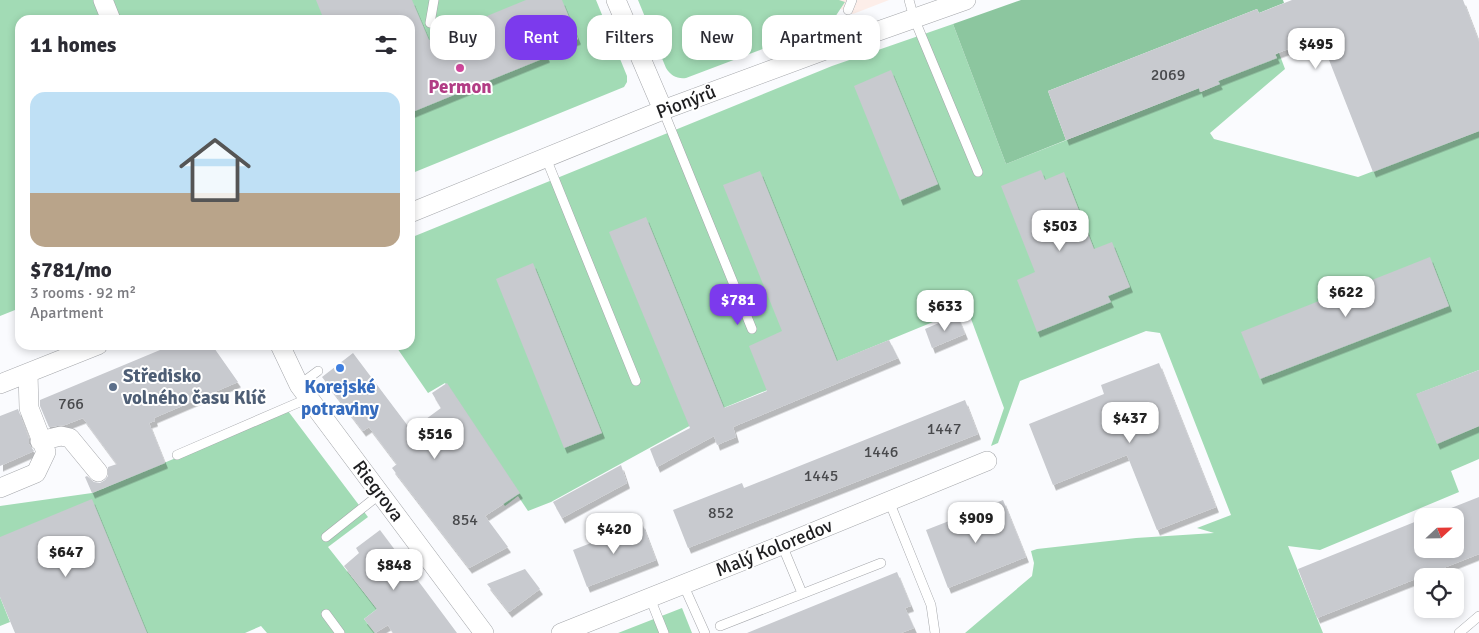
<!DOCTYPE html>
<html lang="en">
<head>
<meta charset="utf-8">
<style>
  :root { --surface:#fff; --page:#f7f7f7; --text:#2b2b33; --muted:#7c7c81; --line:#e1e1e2; --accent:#7c3aed }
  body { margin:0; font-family:Signika,sans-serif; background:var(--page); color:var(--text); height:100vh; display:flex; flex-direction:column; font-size:19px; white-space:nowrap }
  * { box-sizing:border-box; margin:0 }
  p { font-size:16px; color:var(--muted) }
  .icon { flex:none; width:28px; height:28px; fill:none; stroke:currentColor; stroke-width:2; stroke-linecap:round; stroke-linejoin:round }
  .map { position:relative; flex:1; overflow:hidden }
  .details { position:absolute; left:15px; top:15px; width:400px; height:335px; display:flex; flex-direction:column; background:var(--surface); border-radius:15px; box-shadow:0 2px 8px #0003 }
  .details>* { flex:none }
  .top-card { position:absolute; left:430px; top:15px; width:475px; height:45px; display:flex; gap:10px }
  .needle { width:32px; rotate:68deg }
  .tools { position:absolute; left:1414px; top:508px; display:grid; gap:10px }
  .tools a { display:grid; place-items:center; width:50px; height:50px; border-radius:10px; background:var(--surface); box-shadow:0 2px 8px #0003; font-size:25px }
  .price { position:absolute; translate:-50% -42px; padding:0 11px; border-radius:10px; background:#fff; color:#222; font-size:16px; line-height:32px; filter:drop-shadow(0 1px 2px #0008) }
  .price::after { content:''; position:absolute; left:50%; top:30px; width:15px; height:11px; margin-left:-8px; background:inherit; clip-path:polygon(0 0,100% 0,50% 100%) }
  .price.selected { background:var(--accent); color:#fff }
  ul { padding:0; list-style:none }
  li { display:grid; align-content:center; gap:10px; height:265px; padding:0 15px }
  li+li { border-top:1px solid var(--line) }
  li span { display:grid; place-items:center; height:155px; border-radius:15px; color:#555 }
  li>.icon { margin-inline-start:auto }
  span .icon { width:90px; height:90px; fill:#fffc; stroke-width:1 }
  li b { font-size:21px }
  h2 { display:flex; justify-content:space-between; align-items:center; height:60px; padding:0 15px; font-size:21px }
  .chip { padding:0 18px; border-radius:15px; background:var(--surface); box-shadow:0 2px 8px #0003; font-size:18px; line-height:45px }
  .chip.selected { background:var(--accent); color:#fff }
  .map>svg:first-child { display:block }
  .commercial { fill:#fdeee9 }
  .green { fill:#a2dbb5 }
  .forest { fill:#8cc69f }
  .building { fill:#c8cacf; filter:url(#shadow) }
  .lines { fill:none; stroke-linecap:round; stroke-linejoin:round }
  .lane-casing { stroke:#a4a6aa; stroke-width:10 }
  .street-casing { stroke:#a4a6aa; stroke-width:20 }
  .lane { stroke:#fff; stroke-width:9 }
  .street { stroke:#fff; stroke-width:19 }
  .hotel-dot { fill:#d1479c; stroke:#fff; stroke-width:2 }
  .shop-dot { fill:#3f7fe0; stroke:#fff; stroke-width:2 }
  .service-dot { fill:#5c6f8a; stroke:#fff; stroke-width:2 }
  .labels { text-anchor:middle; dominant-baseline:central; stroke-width:4; stroke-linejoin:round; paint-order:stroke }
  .number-label { font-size:16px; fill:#48494c }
  .hotel-label { font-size:19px; font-weight:bold; fill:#b23c85; stroke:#fff }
  .street-label { font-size:19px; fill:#1e1e20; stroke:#fff }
  .service-label { font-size:19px; font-weight:bold; fill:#4e5e75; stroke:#fff; text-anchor:start }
  .shop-label { font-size:19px; font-weight:bold; fill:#366cbe; stroke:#fff }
</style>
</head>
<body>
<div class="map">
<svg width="1479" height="633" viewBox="0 0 1479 633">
  <defs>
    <filter id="shadow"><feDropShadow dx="3" dy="5.5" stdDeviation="0" flood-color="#0004"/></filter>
  </defs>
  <rect width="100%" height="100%" fill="#fafbfe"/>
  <path class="commercial" d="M818,0H889L853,14Z"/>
  <path class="green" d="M0,0H596L627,76V82L624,87L410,174V20H20V308L0,316Z
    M638,0H839L845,2L831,23L686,78C677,79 671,76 666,68Z
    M953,24L1006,164L1199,88L1201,92L1219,84L1218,81L1279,53L1285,69L1210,133L1214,139L1358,177L1479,131V370L1417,394L1437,443L1479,426V459L1451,471L1459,492L1320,550L1288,546L1323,633H965L1032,576L1034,563L1031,551L1037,549L1136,538L1214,533L1197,528L1231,515L1160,333L1146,331L1020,381L998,443L991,446L1004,408L967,308L704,416V418L551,502L528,511L518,496L505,506L493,490L472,423L445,383L428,393L395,345H410V238L832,66Z
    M288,411L368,517L328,547L377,609L364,619L375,633H267L261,626L245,633H147L0,537V506L92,493Z
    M0,597L10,622L0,626Z
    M682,608L692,633H618Z"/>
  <path class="forest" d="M1021,0H1283L1284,3L1259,13L1257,9L1048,91L1066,140L1006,164L953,24Z"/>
  <path class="building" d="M316,0H412L429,40L526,0H562L578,39L545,53L547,57L410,113V20H324Z
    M1292,0H1463L1479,42V131L1373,172L1320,37L1275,54L1277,58L1218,81L1220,84L1200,92L1199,88L1066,140L1048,91L1257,9L1259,13Z
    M891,70L938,184L900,200L854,86Z
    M1041,170L1045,180L1064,172L1094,249L1112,242L1130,287L1108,296L1111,302L1037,332L1017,280L1035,272L1001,186Z
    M760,171L837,361L889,340L898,358L733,427L736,437L717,445L714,436L657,467L650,449L690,428L609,232L646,217L724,408L747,399L767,391L749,346L782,331L723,185Z
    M1430,257L1449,306L1260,379L1241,332Z
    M533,263L602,433L564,448L496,279Z
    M957,315L965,334L932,348L925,329Z
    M172,345H212L238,382L154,418L155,421L149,423L165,463L92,493L85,477L87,476L94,482L100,483L105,480L108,476V467L117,464L83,418L65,425L49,427L40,406V400Z
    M353,353L411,430L441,408L432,393L447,383L520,493L485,516L508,547L469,568L392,468L397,464L369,427L363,431L322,377Z
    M1159,363L1216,507L1157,530L1127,455L1053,485L1029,424L1104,394L1101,385Z
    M1479,370V426L1437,444L1416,394Z
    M965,400L978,434L688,548L673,510L742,483L744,488Z
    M18,409L29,439V444L34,451L0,466V416Z
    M621,465L627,483L562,518L553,502Z
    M1479,497V554L1317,618L1298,569L1422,519V549H1455V516H1431Z
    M92,499L147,633H15L0,597V537Z
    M1003,500L1026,557L948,588L926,530Z
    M642,523L656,560L587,587L573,550Z
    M380,530L425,590L457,633H393L388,625L375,633L364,619L377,609L344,566L359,553L356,548Z
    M525,569L540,589L509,612L487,584Z
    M897,572L911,606L905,608L914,628L901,633H747Z"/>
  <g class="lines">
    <defs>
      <path id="lane" d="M909,0L914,18L978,172
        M848,10L852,0
        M430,23L434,0
        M663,110L752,329
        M546,158L636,381
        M299,385L318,371
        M177,455L309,398
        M889,501L931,605L935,633
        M326,537L380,494
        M782,545L802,593
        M683,584L705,633
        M650,598L664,633
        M326,614L340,633
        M720,626L881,563
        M1459,633L1479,616"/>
      <path id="street" d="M103,0L111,20
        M616,0L663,110
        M410,213L663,110L833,47L966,0
        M280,345L299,385L484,633
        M0,384L98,345
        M40,441L61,436L70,438L98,472
        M0,488L36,473L46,452L29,408L28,373
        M561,633L782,545L987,461"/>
    </defs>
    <use href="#lane" class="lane-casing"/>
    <use href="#street" class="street-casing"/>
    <use href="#lane" class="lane"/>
    <use href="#street" class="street"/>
  </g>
  <circle class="hotel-dot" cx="460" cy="68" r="5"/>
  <circle class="shop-dot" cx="340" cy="368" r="5"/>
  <circle class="service-dot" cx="113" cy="387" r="5"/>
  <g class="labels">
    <g class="number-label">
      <text x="1168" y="75">2069</text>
      <text x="71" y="404">766</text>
      <text x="944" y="429">1447</text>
      <text x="881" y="452">1446</text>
      <text x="821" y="476">1445</text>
      <text x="721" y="513">852</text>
      <text x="465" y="520">854</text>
    </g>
    <g class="hotel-label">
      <text x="460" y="87">Permon</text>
    </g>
    <g class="street-label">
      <text transform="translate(686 102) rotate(-21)">Pionýrů</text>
      <text transform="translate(378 491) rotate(53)">Riegrova</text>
      <text transform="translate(774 548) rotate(-22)">Malý Koloredov</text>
    </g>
    <g class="service-label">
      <text x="123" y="376">Středisko<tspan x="123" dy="22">volného času Klíč</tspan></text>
    </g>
    <g class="shop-label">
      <text x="340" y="387">Korejské<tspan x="340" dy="22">potraviny</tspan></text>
    </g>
  </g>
</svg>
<div class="tools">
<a><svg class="needle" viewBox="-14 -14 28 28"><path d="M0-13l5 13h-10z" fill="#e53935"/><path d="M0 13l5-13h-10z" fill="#7c7c81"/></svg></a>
<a><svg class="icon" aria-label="locate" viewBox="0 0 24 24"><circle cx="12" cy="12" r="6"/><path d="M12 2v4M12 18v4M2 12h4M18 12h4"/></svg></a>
</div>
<b class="price" style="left:1316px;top:70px">$495</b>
<b class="price" style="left:1060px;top:252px">$503</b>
<b class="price" style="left:1346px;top:318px">$622</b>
<b class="price selected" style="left:738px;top:326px">$781</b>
<b class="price" style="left:945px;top:332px">$633</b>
<b class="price" style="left:1130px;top:444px">$437</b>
<b class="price" style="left:435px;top:460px">$516</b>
<b class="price" style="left:976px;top:544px">$909</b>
<b class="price" style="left:614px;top:555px">$420</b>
<b class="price" style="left:66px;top:578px">$647</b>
<b class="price" style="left:394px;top:591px">$848</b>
<div class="top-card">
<a class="chip">Buy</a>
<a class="chip selected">Rent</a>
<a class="chip">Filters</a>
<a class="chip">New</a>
<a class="chip">Apartment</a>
</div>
<section class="details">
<h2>11 homes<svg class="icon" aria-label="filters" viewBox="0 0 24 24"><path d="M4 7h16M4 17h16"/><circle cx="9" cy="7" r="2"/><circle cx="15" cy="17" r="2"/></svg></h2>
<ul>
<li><span style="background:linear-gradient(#bfe0f5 65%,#b9a48a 0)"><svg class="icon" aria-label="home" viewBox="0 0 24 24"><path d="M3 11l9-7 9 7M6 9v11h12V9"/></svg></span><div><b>$781/mo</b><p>3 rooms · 92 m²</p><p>Apartment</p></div></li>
</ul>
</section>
</div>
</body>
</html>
